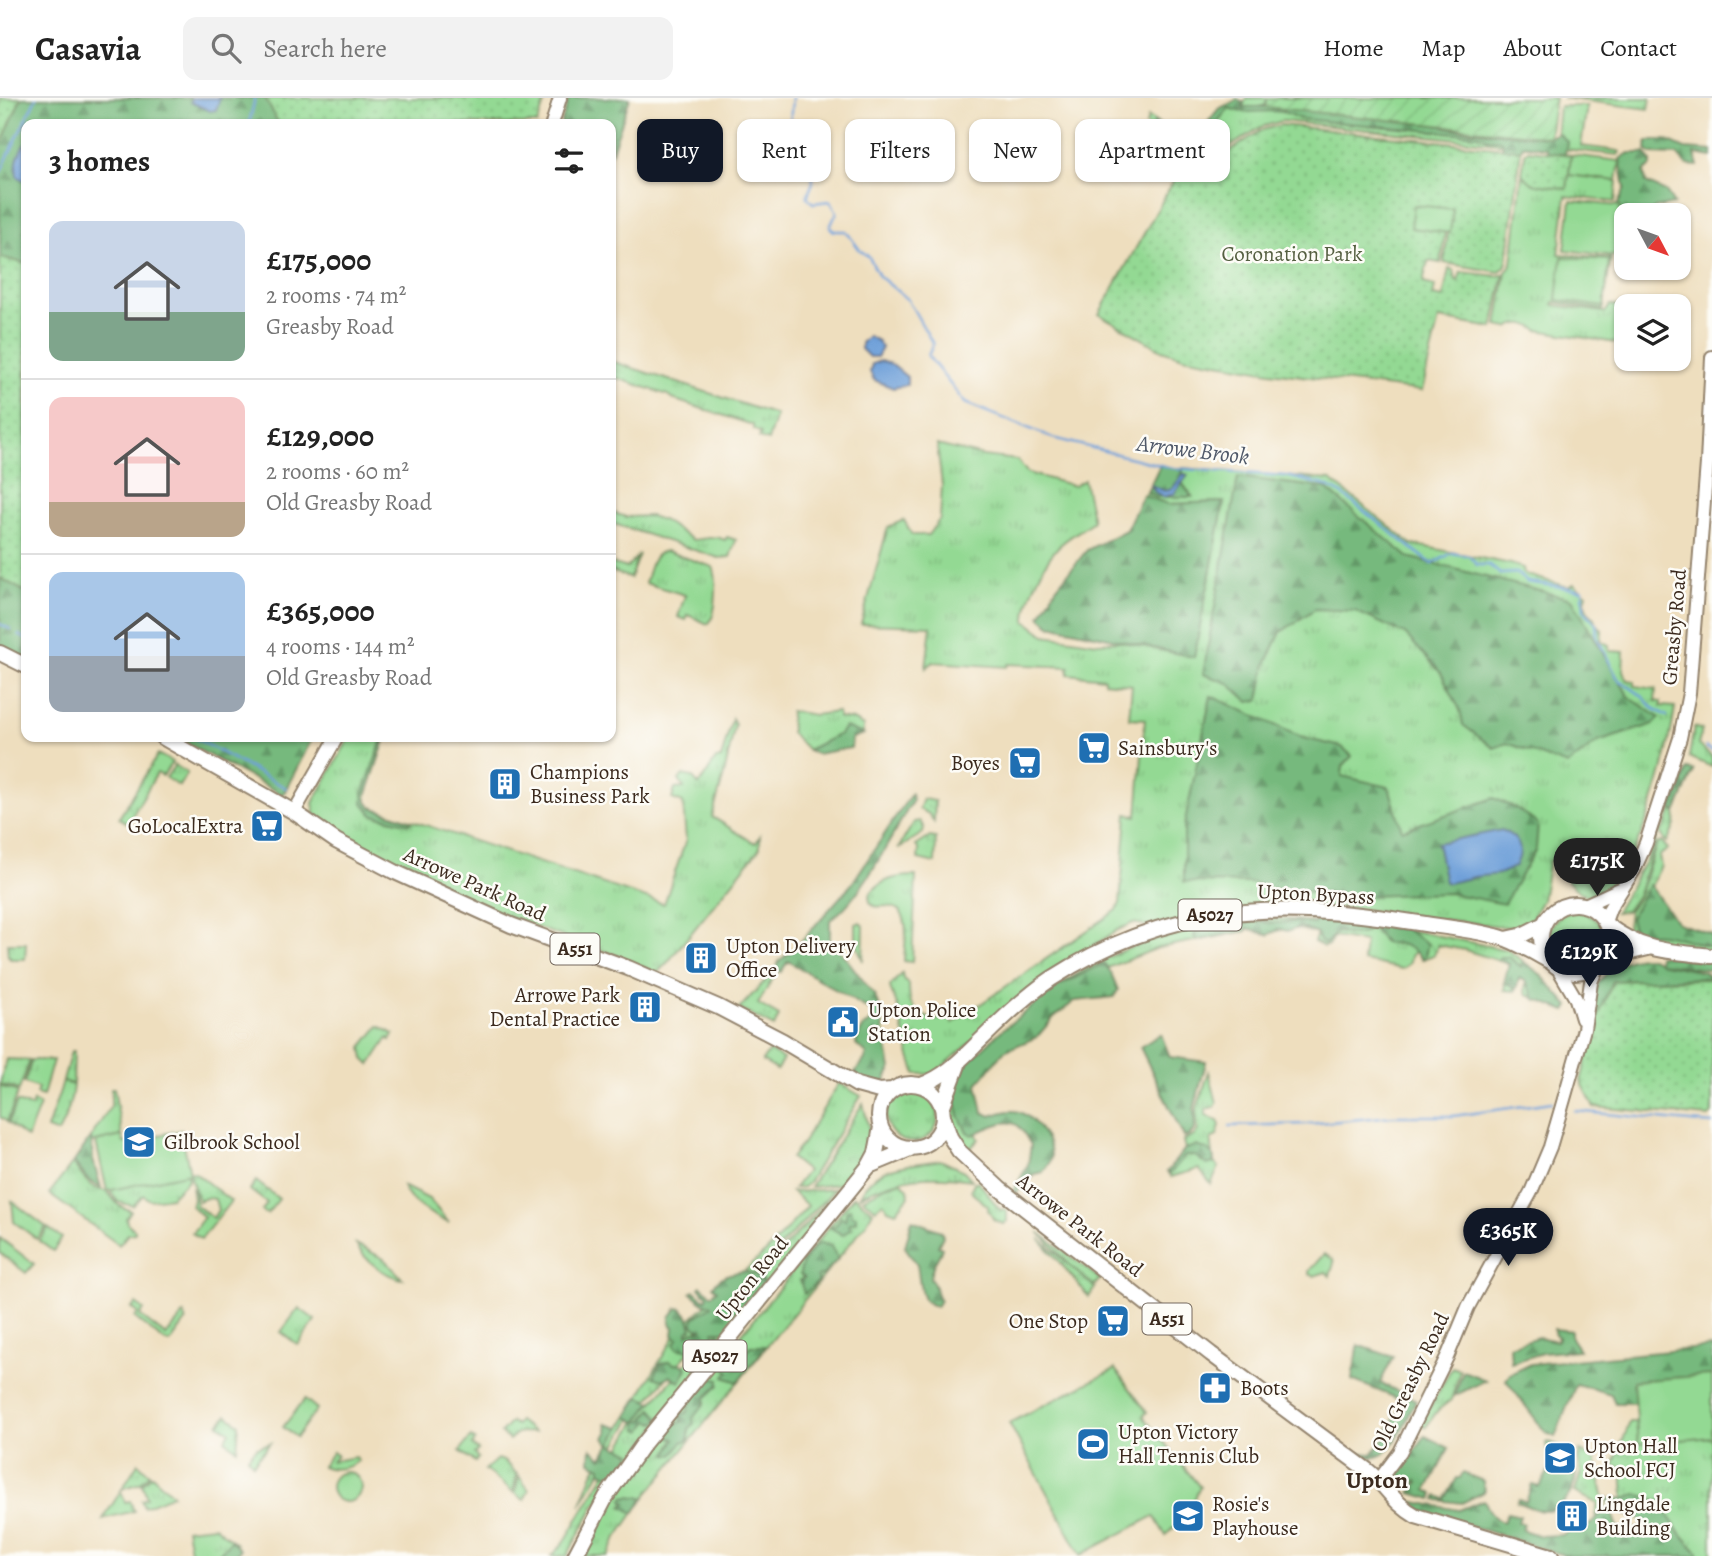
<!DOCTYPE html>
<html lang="en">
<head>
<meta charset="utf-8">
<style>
  :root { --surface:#fff; --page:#f2f2f2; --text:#222; --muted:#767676; --line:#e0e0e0; --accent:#111827 }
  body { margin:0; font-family:Alegreya,serif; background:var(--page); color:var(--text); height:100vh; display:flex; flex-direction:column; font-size:26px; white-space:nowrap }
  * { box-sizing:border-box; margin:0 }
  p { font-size:23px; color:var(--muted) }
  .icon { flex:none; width:38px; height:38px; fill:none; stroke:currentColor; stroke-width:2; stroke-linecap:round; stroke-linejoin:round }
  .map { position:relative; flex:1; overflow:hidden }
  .sheet { position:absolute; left:21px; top:21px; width:595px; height:623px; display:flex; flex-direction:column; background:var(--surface); border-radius:14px; box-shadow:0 2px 5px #0004 }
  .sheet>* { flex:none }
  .banner { position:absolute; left:637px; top:21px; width:665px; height:63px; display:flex; gap:14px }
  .needle { width:46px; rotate:131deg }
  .buttons { position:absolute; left:1614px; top:105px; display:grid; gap:14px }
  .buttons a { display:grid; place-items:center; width:77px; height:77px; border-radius:14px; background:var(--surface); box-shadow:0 2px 5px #0004; font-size:35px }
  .price { position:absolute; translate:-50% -60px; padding:0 16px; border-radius:24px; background:var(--accent); color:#fff; font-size:23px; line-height:46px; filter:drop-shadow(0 2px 4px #0008) }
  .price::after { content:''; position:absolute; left:50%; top:42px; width:21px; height:16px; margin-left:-10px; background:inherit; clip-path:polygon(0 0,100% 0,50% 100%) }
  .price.active { background:#222; color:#fff }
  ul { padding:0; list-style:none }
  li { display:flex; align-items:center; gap:21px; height:175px; padding:0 28px }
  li+li { border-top:2px solid var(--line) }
  li span { display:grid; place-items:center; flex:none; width:196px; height:140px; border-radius:14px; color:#555 }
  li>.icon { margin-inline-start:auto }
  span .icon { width:84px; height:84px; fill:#fffc; stroke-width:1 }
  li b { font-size:30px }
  h2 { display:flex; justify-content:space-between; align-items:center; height:84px; padding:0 28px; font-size:30px }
  .chip { padding:0 24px; border-radius:14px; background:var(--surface); box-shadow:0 2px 5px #0004; font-size:24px; line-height:63px }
  .chip.active { background:var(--accent); color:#fff }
  header { display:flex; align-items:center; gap:42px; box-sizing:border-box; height:98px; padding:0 35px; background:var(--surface); border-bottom:2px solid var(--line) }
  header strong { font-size:33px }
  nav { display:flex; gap:38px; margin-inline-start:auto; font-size:24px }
  .search { width:490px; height:63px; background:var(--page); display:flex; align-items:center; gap:18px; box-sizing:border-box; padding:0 24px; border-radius:14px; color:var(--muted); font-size:26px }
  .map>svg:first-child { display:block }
  .grass { fill:url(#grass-tufts); stroke:#678258; stroke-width:2 }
  .forest { fill:url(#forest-firs); stroke:#58724e; stroke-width:2 }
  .park { fill:url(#park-dots); stroke:#678258; stroke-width:2 }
  .garden { fill:url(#garden-furrows); stroke:#678258; stroke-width:2 }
  .pitch { fill:#93d993; stroke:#678258; stroke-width:2 }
  .water { fill:#6fa0d9; stroke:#55657c; stroke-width:2 }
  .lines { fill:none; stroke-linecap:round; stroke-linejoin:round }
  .stream { stroke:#6fa0d9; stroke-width:2.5 }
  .secondary-casing { stroke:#94846e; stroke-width:16 }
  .primary-casing { stroke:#94846e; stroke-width:18 }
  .secondary { stroke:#fff; stroke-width:12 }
  .primary { stroke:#fff; stroke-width:14 }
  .labels { text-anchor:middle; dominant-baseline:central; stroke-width:5; stroke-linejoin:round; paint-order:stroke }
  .shield { fill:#fdfcf7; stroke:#75695f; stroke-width:2 }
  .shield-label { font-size:19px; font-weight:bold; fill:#3b2a1e }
  .park-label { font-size:21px; fill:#555f41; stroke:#fdfcf7 }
  .street-label { font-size:21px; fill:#3b2a1e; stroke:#fdfcf7 }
  .poi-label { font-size:21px; fill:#3b2a1e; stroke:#fdfcf7; text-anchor:start }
  .water-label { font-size:23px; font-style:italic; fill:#505969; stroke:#fdfcf7 }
  .quarter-label { font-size:24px; font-weight:bold; fill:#3b2a1e; stroke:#fdfcf7 }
</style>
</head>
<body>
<header>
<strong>Casavia</strong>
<div class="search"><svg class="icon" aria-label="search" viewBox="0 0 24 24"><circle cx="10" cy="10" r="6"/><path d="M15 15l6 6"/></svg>Search here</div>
<nav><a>Home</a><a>Map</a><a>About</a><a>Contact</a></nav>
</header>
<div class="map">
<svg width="1712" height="1458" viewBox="0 0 1712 1458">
  <defs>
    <pattern id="grass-tufts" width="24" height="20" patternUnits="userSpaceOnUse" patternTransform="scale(1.75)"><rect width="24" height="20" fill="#93d993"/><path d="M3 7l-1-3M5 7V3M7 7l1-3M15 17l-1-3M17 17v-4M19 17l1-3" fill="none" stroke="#80ba7e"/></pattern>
    <pattern id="forest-firs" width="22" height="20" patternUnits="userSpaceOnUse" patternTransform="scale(1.75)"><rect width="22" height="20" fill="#76b97d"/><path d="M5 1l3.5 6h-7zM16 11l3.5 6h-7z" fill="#629766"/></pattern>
    <pattern id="park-dots" width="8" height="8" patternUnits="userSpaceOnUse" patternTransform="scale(1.75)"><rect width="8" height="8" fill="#93d993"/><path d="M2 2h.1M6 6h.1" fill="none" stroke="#80ba7e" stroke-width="1.8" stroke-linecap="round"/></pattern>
    <pattern id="garden-furrows" width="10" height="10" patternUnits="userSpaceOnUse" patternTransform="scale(1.75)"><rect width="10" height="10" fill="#93d993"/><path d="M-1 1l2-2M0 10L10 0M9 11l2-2" fill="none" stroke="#80ba7e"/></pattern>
  </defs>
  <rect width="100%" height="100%" fill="#fdfcf7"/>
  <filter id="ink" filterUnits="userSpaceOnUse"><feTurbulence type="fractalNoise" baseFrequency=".0143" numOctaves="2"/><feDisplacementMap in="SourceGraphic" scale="14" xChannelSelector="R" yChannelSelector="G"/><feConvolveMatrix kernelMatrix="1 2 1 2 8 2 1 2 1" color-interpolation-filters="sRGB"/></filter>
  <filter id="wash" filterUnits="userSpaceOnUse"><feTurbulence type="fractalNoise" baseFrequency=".00686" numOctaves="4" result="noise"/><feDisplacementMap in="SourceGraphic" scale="28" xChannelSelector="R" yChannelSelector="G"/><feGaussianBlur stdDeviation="1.57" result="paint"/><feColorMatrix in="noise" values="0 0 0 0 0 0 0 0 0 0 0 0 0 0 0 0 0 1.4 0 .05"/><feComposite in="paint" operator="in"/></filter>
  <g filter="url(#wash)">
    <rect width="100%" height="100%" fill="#eedebe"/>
    <path class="grass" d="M1246,0H1267L1266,7L1255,10L1243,9Z
      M1562,0H1651L1649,11Z
      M1228,7L1255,13L1269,9L1462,32L1549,39L1546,50L1282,23L1261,29L1217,57L1208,59L1194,56L1146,27L1148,19L1195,49Z
      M1559,8H1587L1581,48L1618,53L1620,54L1618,57L1555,50Z
      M1522,76L1567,90L1569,77L1617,83L1615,104L1566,98L1559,156L1611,160L1603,212L1554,204L1553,207L1603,214H1606L1610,207L1626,210L1622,246L1538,232C1527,225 1520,223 1508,230L1497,228L1506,174L1512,165Z
      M611,263L776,317L768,343L759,340L761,335L753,331V327L672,301L668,297L611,278Z
      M937,347L983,358L1017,362L1028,375L1074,388L1084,382L1093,423C1082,432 1066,440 1057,450C1043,466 1025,503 1026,523L1045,537L1098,545L1118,543L1194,559L1224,404L1167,406L1143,397L1147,394L1157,399L1192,398L1182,385L1183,370L1331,382L1411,446L1511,466L1523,470L1524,476L1568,489L1574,486L1587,496C1582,507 1587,514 1595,520L1596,525L1602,532L1601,543L1609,547V553L1624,554L1623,573L1628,582L1635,583V588L1656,591L1655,603L1661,604V608L1675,609C1669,654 1646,747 1615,781C1608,789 1597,794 1588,798C1571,791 1563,777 1553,762L1549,763L1542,802L1531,822L1515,830L1339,809L1148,828L1133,825L1118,832L1057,871L934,976H916C907,954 904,933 898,910C896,902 891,896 890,888L902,875L903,881L909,886C909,892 909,900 911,905C918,919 935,925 948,919L953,925L1117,812L1120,805L1127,716L1137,718L1145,621L1129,620L1132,587L1104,584V580L1068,576L1069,569L1008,566L1007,569L933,564L926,570L931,528L861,526L888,429L904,422L912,437H928L940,421L942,387Z
      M611,414L626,419L650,418L662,422L693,442L717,439L725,442L727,439L736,442L730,459L719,460L611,425Z
      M666,453L713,469C718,480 717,518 708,526L688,517L686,522L678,519L685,497L645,485C650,472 651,454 666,453Z
      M639,456L630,480L611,473V465L627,470Z
      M790,613L814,617L838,614V620L853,622L863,628V636L845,630L840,636L808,652L791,635Z
      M732,621L735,627L724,677L712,719C727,727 740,738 756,745L760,738V750L667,865L657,875L618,858L487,812L354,743L321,722L315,716L313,705L350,639H386L366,698L367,704L371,709L664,806L686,742L683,705L672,701L675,691L684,690L679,682L683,677L692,679L699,687L716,661H721Z
      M1694,629L1702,632L1698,647L1712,659V669L1689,659Z
      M158,656L172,664L163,678L157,675L128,725L119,720Z
      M175,667L187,675L179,688L166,680Z
      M1687,671L1694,673L1676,714L1675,727L1667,744L1664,742L1661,735L1677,703Z
      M1676,676L1682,679L1675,701L1661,727L1638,796L1626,813L1615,814L1646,762Z
      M923,701L935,703L934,724L929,716L919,711Z
      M920,723L924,730L923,735L898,751L914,724Z
      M930,739L936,740L935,765L918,761L919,752L916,748Z
      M1662,744L1668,751L1659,758L1661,768L1652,786L1649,787L1677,825L1712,836V854L1626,838L1629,812L1638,800L1657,746Z
      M916,778L912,864L904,863C904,849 912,817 895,810C886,806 882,810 874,808L870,804L869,797C881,781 896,778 916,778Z
      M1549 840a27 27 0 1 1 54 0a27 27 0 1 1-54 0Z
      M1281,821L1405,831L1508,852L1540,876L1569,908L1566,913L1527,897L1525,893L1526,883L1519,880L1515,893L1504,892L1509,866L1465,852L1438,847L1434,857L1422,861L1416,854L1412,856L1409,866L1402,871L1363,863L1365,844L1333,839L1328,847L1324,849L1314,844L1317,836C1301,830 1283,828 1268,837L1247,830L1246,833L1158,850L1107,870L1103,865L1057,889C1123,842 1202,824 1281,821Z
      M860,824L864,829L863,863L856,844V826Z
      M7,845H26L25,861H10V858H8Z
      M775,872H778L758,906L779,918L774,929L739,911Z
      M379,928L394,936L390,942L388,940L370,967L364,961L362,949Z
      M71,953H74L73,986L63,983Z
      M769,953L783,961L777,972L762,963Z
      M6,961L30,962L19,992L0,986Z
      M32,962H53L43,998L36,996L38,990L24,985Z
      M1209,974L1217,1005L1215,1009L1206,1011V1017L1218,1023L1220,1027L1217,1038L1211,1041L1214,1065L1219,1069L1211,1086L1199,1071L1171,1079L1167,1074L1185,1051L1183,1043L1194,1038L1198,1032L1196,1013Z
      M63,984L73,987C72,1005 66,1020 58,1035L47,1031Z
      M839,985L861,998L808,1085L803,1089L794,1090L807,1073L791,1060L802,1046Z
      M956,987V1005L972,1037L976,1035L979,1041L968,1053L954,1035L953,1016Z
      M0,988L18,994L7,1024L0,1019Z
      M111,990H114L122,1038L91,1045V1039L111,1008Z
      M886 1018a26 26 0 1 1 52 0a26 26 0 1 1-52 0Z
      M33,1003L40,1007L27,1040L8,1025L17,1004L31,1009Z
      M863,1005C873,1050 877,1048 848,1085L810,1089Z
      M940,1062L964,1073L972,1082C930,1075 898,1078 860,1098C874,1065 910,1068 940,1062Z
      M73,1065C81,1077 90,1092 107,1093L118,1107L131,1113L126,1120L127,1125L135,1132V1135L128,1136L119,1147L49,1096Z
      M194,1074L231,1103L201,1141L192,1135L204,1119L191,1108L193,1101L191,1089L195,1096L196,1107L213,1120L218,1112L215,1101L206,1100L199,1103C197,1093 191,1085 189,1075Z
      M187,1075L188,1082L171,1099L150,1102L143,1097L133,1108L118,1104L110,1092Z
      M256,1083L279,1101L267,1116L262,1113L267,1105L250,1092Z
      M978,1083L1000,1112L1004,1111L1007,1114V1123L1003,1126L994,1122L988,1112V1108L973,1096L971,1091L974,1085Z
      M902,1084L908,1091L909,1098L896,1114L888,1111L883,1104L876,1111L863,1101L886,1088Z
      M403,1088L429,1101L449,1125C432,1117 408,1105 403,1088Z
      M835,1091L766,1163L630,1323L580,1408L593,1375L679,1231L767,1153L808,1108L792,1094Z
      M846,1091L595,1407L567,1458H552L565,1443L635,1325L740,1203L767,1167L838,1093Z
      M854,1098L873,1113L866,1126L644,1400L614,1444L608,1458H585L613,1401L634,1369Z
      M12,1103L46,1129L37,1141L14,1124Z
      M48,1130L62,1140L53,1153L39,1143Z
      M1039,1134L1100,1181L1094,1188L1071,1168Z
      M0,1140L34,1166L26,1175L0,1155Z
      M1039,1140L1095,1190L1089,1199Z
      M356,1146L384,1161L403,1181C386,1179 364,1162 356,1146Z
      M1324,1156L1333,1161L1334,1165L1330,1178L1326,1174L1314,1178L1309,1176V1173Z
      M136,1206L144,1212L140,1218L166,1238L184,1216L186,1223L170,1245L164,1243L135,1220L138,1215L132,1210Z
      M299,1210L315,1222L298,1247L281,1234Z
      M1452,1269L1460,1272L1451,1302L1438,1312L1426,1329L1421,1326Z
      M305,1301L317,1311L296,1339L283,1329Z
      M227,1317L239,1326L237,1351L225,1342L230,1334L219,1326Z
      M519,1323L534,1334L517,1335L509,1342L501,1335L511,1324L516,1327Z
      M1630,1324H1636L1638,1345L1712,1339V1458H1698V1454C1682,1439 1670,1423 1660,1403L1624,1400L1622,1370L1613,1368Z
      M471,1339L475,1342L472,1347L478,1352L474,1356L478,1360L475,1364L460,1353Z
      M270,1345L253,1366L248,1359L257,1349Z
      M1580,1353L1595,1360L1606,1412L1600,1418L1595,1417L1598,1406L1575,1394L1581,1374L1578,1360Z
      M333,1354L337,1357L332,1363L356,1359L358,1363C348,1371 333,1373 322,1368Z
      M497,1361L504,1363L517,1376L513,1394L485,1372Z
      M138,1365L150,1376L140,1385L122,1391Z
      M331 1389a15 15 0 1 1 30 0a15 15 0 1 1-30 0Z
      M152,1377L173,1397L144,1409L141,1402L147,1400L142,1386Z
      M519,1378L529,1392L524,1402L515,1395Z
      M121,1393L125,1404L130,1403L134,1413L103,1421Z
      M214,1428L236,1446L227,1458H191L186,1431Z"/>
    <path class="forest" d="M21,0H265L279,26H26V166L0,159V49Z
      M569,0H630L611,56V26H561Z
      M1237,1L1243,4V9H1264L1267,3L1379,16L1462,32L1549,39L1558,35L1567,44L1565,56L1558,59L1550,58L1546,50L1523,47L1515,68L1499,57L1503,46L1500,42L1488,41L1478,37L1299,21C1294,18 1288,15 1282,14C1265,11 1246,18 1229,10L1193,53L1186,51L1189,63L1186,69L1177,67L1170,55L1153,46L1155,40L1152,31L1154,24L1189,46C1201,37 1207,24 1217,13C1222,7 1231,7 1237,1Z
      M1653,42H1665L1685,51L1712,53V59L1695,56L1698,68L1686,67L1678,57L1651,56L1646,52L1647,44Z
      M1629,55H1645L1651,63V68L1644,74L1646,85L1666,94L1674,106L1655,110L1648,117H1626V165L1620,166L1614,115L1625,90L1620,61Z
      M1160,367L1172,370H1183V376L1188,377L1182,385L1192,399H1157L1147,394Z
      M1238,379L1325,390L1408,459L1572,501L1629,599L1660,620L1654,626L1598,644L1567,667L1507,645L1494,650L1463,627L1460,612L1441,575L1405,536L1355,513L1315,511L1281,534L1266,566L1259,602L1249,604L1228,585L1203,576Z
      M1143,397L1168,406L1224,404L1194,559L1050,527L1040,518L1056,490L1087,452L1126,432Z
      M0,480L26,494V561L0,547Z
      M1211,598L1303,640L1342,649L1352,658L1343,668L1342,678L1389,689L1402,732L1494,700L1516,710L1538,726L1536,751L1504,806L1449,795L1366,798L1276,791L1253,785L1184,784V728Z
      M845,629L863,636L852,640L851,650L816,656L808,652L840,636Z
      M175,639H313L283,697Z
      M383,639H386L366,698L367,704L371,709L411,723L410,726L373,717L363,705V696Z
      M1687,671L1694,673L1676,715L1672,711L1680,694Z
      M911,696L913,702C893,735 861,802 830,822V849L839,851L874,897L880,910L891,971L885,983L874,987L857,980L855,975L865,961L867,956L856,947L857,940L864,928L868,927L874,915L788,863L781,874L775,872L779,863L796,849L851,787Z
      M1649,786L1677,825L1712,836V849C1692,845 1660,830 1642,838L1633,832L1630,820Z
      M1258,822C1271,827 1276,825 1289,824C1296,823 1306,826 1314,826L1316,822L1371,828C1362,841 1351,837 1337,834L1325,846L1320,843L1317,836L1301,829L1289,833L1278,831L1268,837L1247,830L1246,833L1196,843L1194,837C1203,827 1221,825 1235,823L1240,827Z
      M1375,828L1405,831L1428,846L1424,861H1422C1411,848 1402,845 1385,845L1374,833Z
      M1658,857L1712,863V872L1659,865L1704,874L1711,880L1613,883L1596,924C1596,914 1593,901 1596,891C1603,870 1639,850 1659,864Z
      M1500,859H1509L1521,869L1523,864L1540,876L1569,908L1566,913L1535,901L1526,883L1519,880L1516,891L1504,885L1509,866L1498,862Z
      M1104,865L1111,875L1118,892L1114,899L1075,903L1054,919L1037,939L1004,953L977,986L983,1014L991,1018C1001,1015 1010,1011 1019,1014C1034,1019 1052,1044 1051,1059C1051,1064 1046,1069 1043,1074L1034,1076L1014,1097L1012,1095L1028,1067L1031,1047C1027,1041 1023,1031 1017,1027C1006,1019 982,1033 972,1037L967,1034L959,1018L956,1005V987L965,967L1002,932L1057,889Z
      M1161,936L1170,959L1206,964L1194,1011L1195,1031L1189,1038L1184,1039L1140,949Z
      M91,1039L93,1062L101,1090L87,1081L74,1064Z
      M1196,1048L1206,1051L1213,1057L1214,1065L1207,1067L1195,1058H1185L1170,1076L1167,1074L1185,1051Z
      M851,1111L852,1117L856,1118V1123L849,1126L851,1130L843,1137L831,1130L837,1126L841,1119L845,1122L847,1112Z
      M912,1122L941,1133L943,1138L938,1148L942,1150C939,1162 932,1163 930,1180C937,1187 934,1196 940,1202L936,1209L925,1203L921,1193L917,1166L905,1149Z
      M820,1145L831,1148L838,1161L823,1177L817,1178L819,1183L804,1196L800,1182L804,1180L800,1177C800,1165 810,1152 820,1145Z
      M745,1173L759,1178L767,1189L741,1220L735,1221L737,1225L731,1233H714L713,1240L718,1235L721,1237L714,1247L706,1244L692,1252L678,1251L674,1246L678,1241L673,1237L674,1229L671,1227L670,1219L677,1210L682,1211L688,1217L692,1231L687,1233V1236L701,1231L695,1229L692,1225L695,1219L712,1208L705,1206L691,1195L694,1193L706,1201L708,1198L699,1190L701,1188L712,1197L717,1192L713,1188C721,1177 730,1175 745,1173Z
      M1554,1231L1571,1233V1240L1579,1252L1542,1255L1511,1265L1510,1248L1538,1239L1557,1243L1558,1239L1554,1235Z
      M1358,1247L1393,1259L1380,1285L1416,1302C1407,1321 1388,1375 1360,1355L1372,1356L1391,1333L1388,1331L1404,1303L1352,1282C1353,1269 1358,1259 1358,1247Z
      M750,1248H766L738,1284L724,1279L729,1274L724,1268L731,1253L745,1254Z
      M1712,1249V1277L1633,1283L1635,1305H1615L1611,1296L1576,1286L1555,1339L1546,1335L1506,1282L1510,1276L1531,1266Z
      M670,1263L674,1266L680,1265L687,1270L680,1284L670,1278L662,1282L654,1279L660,1266Z
      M1463,1273L1486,1282L1454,1298Z
      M708,1278L719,1281V1287L705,1300V1305L693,1320L694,1325L689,1331V1342L682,1344L673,1357L667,1356L675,1341L666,1339L664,1333L669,1326L682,1324L680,1315H687L693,1295L698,1290L704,1291L703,1285Z
      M639,1299L652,1304L638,1323H642L652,1311L660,1320L656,1325L649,1323L642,1333L638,1331L637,1324L627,1319Z
      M606,1326L620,1330L611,1346L632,1355L616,1377L605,1376L601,1373V1369L590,1364L591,1350L602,1360L610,1346L605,1340L608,1334Z
      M1425,1338L1449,1350L1427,1392L1434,1396L1432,1401L1411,1395L1418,1384L1417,1382L1414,1385L1407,1381L1401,1387L1400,1374Z
      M1550,1344C1596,1359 1571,1415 1543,1413C1535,1412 1525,1407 1517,1404L1519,1401L1526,1404L1532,1387L1539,1389L1558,1358L1547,1352L1546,1345Z
      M1463,1375L1483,1383L1484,1394L1462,1405L1436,1402L1438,1398L1445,1401L1457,1380H1460Z
      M1636,1396L1660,1403C1670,1423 1682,1439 1698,1454V1458H1567L1423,1413L1409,1403L1459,1412L1484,1402C1489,1411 1492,1421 1503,1424L1507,1415L1520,1418L1518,1424L1524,1426L1522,1432L1541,1438L1562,1437L1572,1431L1591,1426L1606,1412L1614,1418L1618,1430L1644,1431L1647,1424L1613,1412L1607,1401L1628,1400Z
      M630,1398L644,1400L634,1415L622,1408L626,1404L623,1402L624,1399Z
      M231,1442L240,1452L235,1458H217Z"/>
    <path class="park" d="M0,0H21L0,49Z
      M265,0H546L537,26H279Z
      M1281,27L1521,52L1507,163L1505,169L1499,174L1444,165L1448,135H1450L1411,130L1445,134L1441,165L1428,163L1423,185L1435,188L1433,198L1443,200L1449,171L1454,172L1456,183H1458L1461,174L1498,178L1504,176L1493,230L1439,221L1422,293L1270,274L1183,259L1162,252L1099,216L1188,57L1203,62H1216L1262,32Z
      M1528,52L1571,57L1567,91L1532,85L1522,76L1525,55Z
      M0,159L26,166V494L0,480Z
      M1712,881V1015L1709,1019L1594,1009L1581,983L1596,924L1613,883Z"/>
    <path class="garden" d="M1267,0H1555L1549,39L1266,9Z"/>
    <path class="pitch" d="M1571,57L1620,63L1617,83L1569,77Z
      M1571,103L1620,108L1615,158L1565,152Z
      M1414,107L1453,111L1450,135L1411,130Z
      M1562,159L1609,162L1604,209L1557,202Z
      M181,1032L190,1075L107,1093L96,1044L122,1038L124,1045Z
      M1115,1271L1147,1314L1143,1318L1200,1389L1191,1409L1166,1438L1154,1418L1081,1457L1009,1325Z
      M1712,1277V1339L1638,1346L1633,1283Z"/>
    <path class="water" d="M192,0H220L216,12L210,13L190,4Z
      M25,45H26V84L17,78C15,65 18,56 25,45Z
      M868,238L878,243L882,250L877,259H869L861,251V245Z
      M880,263L891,266L907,279V287L893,290L874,282L870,274L872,266Z
      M1183,376L1188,377L1174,396L1164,399L1155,394L1151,387L1165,393L1172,391Z
      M1502,732C1519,740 1525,751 1515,769L1499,776L1474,779L1449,785L1445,784L1437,745Z"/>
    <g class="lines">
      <path class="stream" d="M792,0C791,17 787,33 800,44L797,56L812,69L813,84L807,99L813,105L830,103L837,114L830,129L834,133H846L860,152L869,159L879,178L908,202L933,246L928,258L965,305L1053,340L1172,370L1286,378L1324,387L1342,396L1432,466L1452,455L1469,458L1477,467H1489L1500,476L1516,475L1527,484L1583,492L1584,512L1596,525L1597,539L1618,581L1641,597L1653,610L1667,618
        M249,26L255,0
        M0,75L36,0
        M0,526L10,531
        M19,537L26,541
        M193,639L286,690
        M1706,649L1712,653
        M1575,1013L1712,1026
        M1230,1028L1307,1026L1393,1018H1453L1552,1004"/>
    </g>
  </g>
  <g filter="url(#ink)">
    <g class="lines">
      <defs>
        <path id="secondary" d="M552,26L560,0
          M294,714L337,639
          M1585,807L1620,791
          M1605,824L1610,810L1634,772L1646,745L1680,640L1689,595L1707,365L1712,259
          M1556,867L1576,901L1582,921
          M1379,1382L1400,1354L1448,1257L1468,1209L1531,1094L1550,1049L1562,1008L1584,931L1591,884L1600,863"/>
        <path id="primary" d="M0,555L26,568
          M162,639L294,714L336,743L395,774L511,827L628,870L718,909L783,943L857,987L879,993L892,992
          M1541 840a34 34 0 1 1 68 0a34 34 0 1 1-68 0Z
          M1607,827C1643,854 1669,853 1712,858
          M1506,841L1520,838L1544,826
          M1602,861L1648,850
          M879 1018a32 32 0 1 1 64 0a32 32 0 1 1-64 0Z
          M921,987C947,978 963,959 983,940C1004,919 1026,898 1051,881C1168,805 1278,803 1412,824C1441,829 1480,832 1506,841C1522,847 1538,857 1553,865
          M942,1010L958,967
          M943,1018L950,1039L959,1053L1000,1091L1211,1256L1367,1372C1386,1387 1394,1406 1416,1418L1551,1458
          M869,1068L910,1051
          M575,1458L606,1399L641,1349L869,1068L876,1055L881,1029"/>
      </defs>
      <use href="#secondary" class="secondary-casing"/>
      <use href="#primary" class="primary-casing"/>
      <use href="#secondary" class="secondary"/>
      <use href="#primary" class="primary"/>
    </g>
  </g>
  <defs>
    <symbol id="supermarket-square" viewBox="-11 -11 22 22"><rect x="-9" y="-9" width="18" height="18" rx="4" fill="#1f6fb2" stroke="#fdfcf7"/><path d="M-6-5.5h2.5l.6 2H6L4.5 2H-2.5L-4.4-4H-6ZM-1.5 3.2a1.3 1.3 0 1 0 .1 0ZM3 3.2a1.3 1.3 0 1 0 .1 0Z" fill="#fff"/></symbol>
    <symbol id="building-square" viewBox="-11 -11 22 22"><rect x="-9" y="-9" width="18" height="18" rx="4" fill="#1f6fb2" stroke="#fdfcf7"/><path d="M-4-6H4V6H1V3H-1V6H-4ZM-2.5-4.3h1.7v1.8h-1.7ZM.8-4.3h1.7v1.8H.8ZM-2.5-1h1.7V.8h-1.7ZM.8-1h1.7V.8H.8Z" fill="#fff"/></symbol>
    <symbol id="civic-square" viewBox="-11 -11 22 22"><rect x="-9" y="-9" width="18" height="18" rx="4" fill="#1f6fb2" stroke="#fdfcf7"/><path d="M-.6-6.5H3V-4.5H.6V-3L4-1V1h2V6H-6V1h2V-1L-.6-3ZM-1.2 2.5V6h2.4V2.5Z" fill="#fff"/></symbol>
    <symbol id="school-square" viewBox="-11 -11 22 22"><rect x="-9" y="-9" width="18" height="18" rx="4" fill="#1f6fb2" stroke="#fdfcf7"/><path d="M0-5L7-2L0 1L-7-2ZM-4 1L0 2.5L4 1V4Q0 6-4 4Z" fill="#fff"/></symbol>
    <symbol id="pharmacy-square" viewBox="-11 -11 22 22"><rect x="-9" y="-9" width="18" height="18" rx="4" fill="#1f6fb2" stroke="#fdfcf7"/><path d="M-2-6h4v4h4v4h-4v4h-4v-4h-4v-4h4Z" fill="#fff"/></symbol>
    <symbol id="stadium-square" viewBox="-11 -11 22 22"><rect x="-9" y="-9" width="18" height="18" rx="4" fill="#1f6fb2" stroke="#fdfcf7"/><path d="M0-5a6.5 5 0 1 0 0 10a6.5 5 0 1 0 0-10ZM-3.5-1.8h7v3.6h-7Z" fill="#fff"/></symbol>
  </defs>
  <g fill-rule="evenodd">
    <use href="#supermarket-square" x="1075" y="631" width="38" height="38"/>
    <use href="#supermarket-square" x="1006" y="646" width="38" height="38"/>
    <use href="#building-square" x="486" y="667" width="38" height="38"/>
    <use href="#supermarket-square" x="248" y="709" width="38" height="38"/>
    <use href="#building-square" x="682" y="841" width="38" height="38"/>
    <use href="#building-square" x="626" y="890" width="38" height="38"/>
    <use href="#civic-square" x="824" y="905" width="38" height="38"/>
    <use href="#school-square" x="120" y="1025" width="38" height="38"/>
    <use href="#supermarket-square" x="1094" y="1204" width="38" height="38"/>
    <use href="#pharmacy-square" x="1196" y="1271" width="38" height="38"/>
    <use href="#stadium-square" x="1074" y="1327" width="38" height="38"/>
    <use href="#school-square" x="1541" y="1341" width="38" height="38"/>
    <use href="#school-square" x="1169" y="1399" width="38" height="38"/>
    <use href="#building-square" x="1553" y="1399" width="38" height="38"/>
  </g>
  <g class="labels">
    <g class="shield">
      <rect x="1178.5" y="801.5" width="63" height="31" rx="5"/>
      <rect x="550.5" y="835.5" width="49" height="31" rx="5"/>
      <rect x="1142.5" y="1205.5" width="49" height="31" rx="5"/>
      <rect x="683.5" y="1242.5" width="63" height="31" rx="5"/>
    </g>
    <g class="shield-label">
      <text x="1210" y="817">A5027</text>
      <text x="575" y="851">A551</text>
      <text x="1167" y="1221">A551</text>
      <text x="715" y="1258">A5027</text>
    </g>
    <g class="park-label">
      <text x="1292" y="156">Coronation Park</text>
    </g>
    <g class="street-label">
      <text transform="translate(1674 529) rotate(-85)">Greasby Road</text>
      <text transform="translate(475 786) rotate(24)">Arrowe Park Road</text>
      <text transform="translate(1316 796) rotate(3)">Upton Bypass</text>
      <text transform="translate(1080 1127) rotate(38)">Arrowe Park Road</text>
      <text transform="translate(752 1180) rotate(-51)">Upton Road</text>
      <text transform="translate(1410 1284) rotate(-64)">Old Greasby Road</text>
    </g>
    <g class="poi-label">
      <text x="1118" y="650">Sainsbury's</text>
      <text x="1000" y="665" text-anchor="end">Boyes</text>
      <text x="530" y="674">Champions<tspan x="530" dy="24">Business Park</tspan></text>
      <text x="243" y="728" text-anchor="end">GoLocalExtra</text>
      <text x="726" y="848">Upton Delivery<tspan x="726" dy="24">Office</tspan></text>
      <text x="620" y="897" text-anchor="end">Arrowe Park<tspan x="620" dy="24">Dental Practice</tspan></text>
      <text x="868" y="912">Upton Police<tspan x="868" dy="24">Station</tspan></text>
      <text x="164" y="1044">Gilbrook School</text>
      <text x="1088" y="1223" text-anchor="end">One Stop</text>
      <text x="1240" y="1290">Boots</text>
      <text x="1118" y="1334">Upton Victory<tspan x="1118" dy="24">Hall Tennis Club</tspan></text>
      <text x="1584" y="1348">Upton Hall<tspan x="1584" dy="24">School FCJ</tspan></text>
      <text x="1212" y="1406">Rosie's<tspan x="1212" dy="24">Playhouse</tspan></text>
      <text x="1596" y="1406">Lingdale<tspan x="1596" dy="24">Building</tspan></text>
    </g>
    <g class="water-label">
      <text transform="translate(1193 352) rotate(7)">Arrowe Brook</text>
    </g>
    <g class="quarter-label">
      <text x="1377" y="1382">Upton</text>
    </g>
  </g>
</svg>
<div class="buttons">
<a><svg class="needle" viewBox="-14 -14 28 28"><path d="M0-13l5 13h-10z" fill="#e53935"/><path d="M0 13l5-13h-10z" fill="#767676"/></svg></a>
<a><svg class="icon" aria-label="layers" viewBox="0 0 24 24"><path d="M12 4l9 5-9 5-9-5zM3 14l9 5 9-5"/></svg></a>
</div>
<b class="price active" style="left:1597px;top:800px">£175K</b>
<b class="price" style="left:1589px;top:891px">£129K</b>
<b class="price" style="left:1508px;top:1170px">£365K</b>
<div class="banner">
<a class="chip active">Buy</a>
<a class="chip">Rent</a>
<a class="chip">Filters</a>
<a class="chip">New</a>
<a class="chip">Apartment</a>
</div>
<section class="sheet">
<h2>3 homes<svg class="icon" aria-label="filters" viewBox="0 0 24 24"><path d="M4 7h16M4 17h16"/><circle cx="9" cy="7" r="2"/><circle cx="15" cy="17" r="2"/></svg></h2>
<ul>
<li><span style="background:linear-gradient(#c9d6e8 65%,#7fa58c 0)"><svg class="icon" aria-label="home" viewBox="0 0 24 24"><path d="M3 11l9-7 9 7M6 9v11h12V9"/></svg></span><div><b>£175,000</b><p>2 rooms · 74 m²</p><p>Greasby Road</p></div></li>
<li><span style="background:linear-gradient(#f6c9c9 75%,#b9a48a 0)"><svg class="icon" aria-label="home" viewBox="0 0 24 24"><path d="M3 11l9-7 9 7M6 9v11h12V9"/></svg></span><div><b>£129,000</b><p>2 rooms · 60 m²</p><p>Old Greasby Road</p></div></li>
<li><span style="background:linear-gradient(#a9c7e8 60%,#9aa5b1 0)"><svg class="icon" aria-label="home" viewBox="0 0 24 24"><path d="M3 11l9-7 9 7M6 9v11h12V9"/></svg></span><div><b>£365,000</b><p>4 rooms · 144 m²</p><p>Old Greasby Road</p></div></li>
</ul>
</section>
</div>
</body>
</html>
